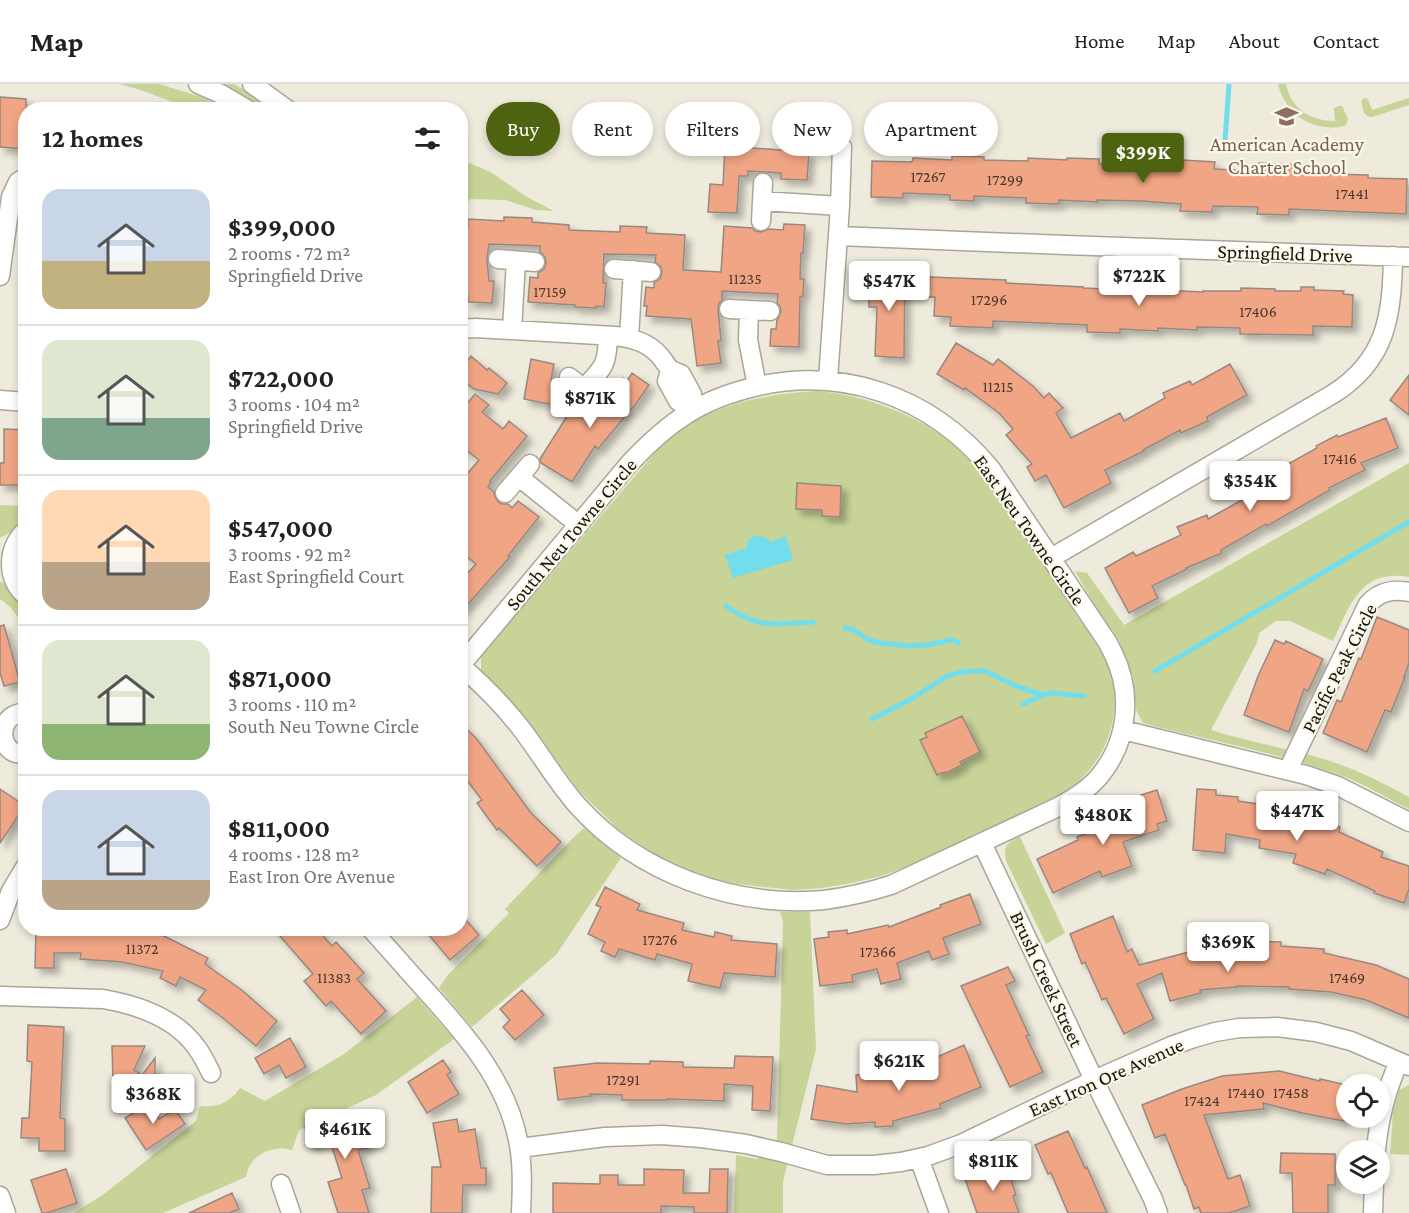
<!DOCTYPE html>
<html lang="en">
<head>
<meta charset="utf-8">
<style>
  :root { --surface:#fff; --page:#f6f6f6; --text:#222; --muted:#767676; --line:#e0e0e0; --accent:#4d6310 }
  body { margin:0; font-family:"Crimson Pro",serif; background:var(--page); color:var(--text); height:100vh; display:flex; flex-direction:column; font-size:22px; white-space:nowrap }
  * { box-sizing:border-box; margin:0 }
  p { font-size:20px; color:var(--muted) }
  .icon { flex:none; width:33px; height:33px; fill:none; stroke:currentColor; stroke-width:2; stroke-linecap:round; stroke-linejoin:round }
  .map { position:relative; flex:1; overflow:hidden }
  .drawer { position:absolute; left:18px; top:18px; width:450px; height:834px; display:flex; flex-direction:column; background:var(--surface); border-radius:24px; box-shadow:0 3px 9px #0003 }
  .drawer>* { flex:none }
  .top-card { position:absolute; left:486px; top:18px; width:570px; height:54px; display:flex; gap:12px }
  .fabs { position:absolute; left:1336px; top:990px; display:grid; gap:12px }
  .fabs a { display:grid; place-items:center; width:54px; height:54px; border-radius:50%; background:var(--surface); box-shadow:0 3px 9px #0003; font-size:30px }
  .price { position:absolute; translate:-50% -51px; padding:0 14px; border-radius:6px; background:#fff; color:#222; font-size:20px; line-height:39px; filter:drop-shadow(0 2px 3px #0008) }
  .price::after { content:''; position:absolute; left:50%; top:36px; width:18px; height:14px; margin-left:-9px; background:inherit; clip-path:polygon(0 0,100% 0,50% 100%) }
  .price.active { background:var(--accent); color:#fff }
  ul { padding:0; list-style:none }
  li { display:flex; align-items:center; gap:18px; height:150px; padding:0 24px }
  li+li { border-top:2px solid var(--line) }
  li span { display:grid; place-items:center; flex:none; width:168px; height:120px; border-radius:18px; color:#555 }
  li>.icon { margin-inline-start:auto }
  span .icon { width:72px; height:72px; fill:#fffc; stroke-width:1 }
  li b { font-size:26px }
  h2 { display:flex; justify-content:space-between; align-items:center; height:72px; padding:0 24px; font-size:26px }
  .tag { padding:0 21px; border-radius:27px; background:var(--surface); box-shadow:0 3px 9px #0003; font-size:21px; line-height:54px }
  .tag.active { background:var(--accent); color:#fff }
  header { display:flex; align-items:center; gap:36px; box-sizing:border-box; height:84px; padding:0 30px; background:var(--surface); border-bottom:2px solid var(--line) }
  header strong { font-size:28px }
  nav { display:flex; gap:33px; margin-inline-start:auto; font-size:21px }
  .map>svg:first-child { display:block }
  .green { fill:#c7d397 }
  .water { fill:#72dded }
  .lines { fill:none; stroke-linecap:round; stroke-linejoin:round }
  .stream { stroke:#72dded; stroke-width:5 }
  .building { fill:#f0a584; stroke:#978882; stroke-width:1.5; filter:url(#shadow) }
  .minor-casing { stroke:#a9a698; stroke-width:21 }
  .minor { stroke:#fff; stroke-width:18 }
  .labels { text-anchor:middle; dominant-baseline:central; stroke-width:4.5; stroke-linejoin:round; paint-order:stroke }
  .number-label { font-size:16px; fill:#4b382c }
  .education-label { font-size:20px; fill:#785e54; stroke:#fcf8e9 }
  .street-label { font-size:20px; fill:#14130e; stroke:#fcf8e9 }
</style>
</head>
<body>
<header>
<strong>Map</strong>
<nav><a>Home</a><a>Map</a><a>About</a><a>Contact</a></nav>
</header>
<div class="map">
<svg width="1409" height="1129" viewBox="0 0 1409 1129">
  <defs>
    <filter id="shadow"><feDropShadow dx="5.5" dy="5.5" stdDeviation="3" flood-color="#0004"/></filter>
  </defs>
  <rect width="100%" height="100%" fill="#eeebdc"/>
  <path class="green" d="M119,0H159L198,12L226,25H191L141,6Z
    M211,0H234L276,25H257Z
    M1278,0H1286C1291,25 1311,37 1335,37L1334,24L1339,22H1342L1348,35L1346,41C1339,44 1334,44 1326,43C1302,41 1284,24 1278,0Z
    M1364,14L1368,15L1372,26L1409,14V21L1372,33H1369L1364,29L1361,17Z
    M461,75L492,89L527,113L554,127L536,126L505,116L471,115L462,123L461,138Z
    M817,307C862,310 919,331 954,361C966,372 976,384 986,396L1102,569C1105,576 1109,583 1111,591C1121,626 1110,664 1085,691C1079,698 1071,703 1064,709L920,777L882,792L847,800L821,804L793,806L737,800L718,796L694,788L654,770L618,745L579,707L528,637L481,586V572L658,365C671,354 684,343 699,335C733,316 779,309 817,307Z
    M1409,379V493C1360,484 1350,522 1333,557L1290,537H1276L1259,549L1257,559L1211,646C1248,658 1287,664 1324,675C1353,684 1382,698 1409,713V725C1384,713 1360,697 1334,689C1275,669 1214,657 1154,642L1143,639L1136,626L1133,592L1119,556L1097,525L1075,487L1087,489L1124,541Z
    M0,421L26,422L25,438L13,447L0,454Z
    M0,497L10,503L25,523V566C24,542 20,529 0,515Z
    M584,744L621,774L556,871L472,943L439,904L447,892L509,829L505,825L573,754Z
    M1020,753L1065,849L1046,860L1006,777C1003,762 1007,758 1020,753Z
    M780,828H810L816,965L783,1098V1129H734L736,1071L757,1075L777,1056L783,838Z
    M417,913L454,955L376,1011L299,1046L292,1066C272,1060 249,1071 246,1093L163,1129H74L104,1110L196,1037L200,1022C217,1024 230,1019 240,1004L265,1017L344,970Z
    M1409,1001V1071L1390,1070L1393,1029L1399,1006Z"/>
  <path class="water" d="M756,452L765,453L771,458L786,452L793,476L733,494L725,471L747,464V459L750,454Z"/>
  <g class="lines">
    <path class="stream" d="M1225,57L1229,0
      M726,522C757,545 777,540 813,538
      M845,544L854,546L868,556L880,559L910,562L928,561L950,556L956,557L958,559
      M1155,587L1409,438
      M1023,620L1043,611L1050,609L1084,612
      M872,635L913,614L945,593L961,588L974,587H985L1016,602L1043,611"/>
  </g>
  <path class="building" d="M0,13L26,15V65L0,63Z
    M725,62L809,68L807,96L781,95V89L748,87V92H739L737,129L708,128L710,100L723,101Z
    M952,72L984,73V76L1028,77V74L1067,76V74L1099,75V80L1182,84L1183,76L1215,78L1214,85L1259,87V79L1330,82V90L1368,91V94L1407,95L1406,130L1289,125V131L1257,130L1258,123L1213,122L1212,128L1180,127L1181,120L1140,117L1097,116V118L1059,116V120L1026,119V114L974,112V117L950,116V111L903,109V114L871,113L872,77L912,78L913,74L952,76Z
    M504,133L532,134V138L569,141V146L620,148V142L647,143L646,149L685,151L683,186L721,188L724,142L752,144L755,147L761,148L769,145L783,146L784,140L805,141L803,169H801L800,195H804L803,212L800,213L799,263L770,262L771,245H776L777,236L781,228L780,222L777,219L778,210L722,207V217L719,219L718,225L721,256L718,257L721,279L697,282L691,235L646,232L647,222H644L646,203L654,204V199L660,195L662,189L661,183L655,178L656,171L604,170L603,199H606L604,223L596,222V224L575,223V221L528,218L530,193L538,194V189L544,185L546,179L545,173L540,168V162L489,160L487,175L489,197H494L492,219L468,218V210H465L467,159H464L465,143H468V135L504,137Z
    M869,188L905,189L904,274L875,272L877,223H869Z
    M930,193L1006,196V199L1083,203V204L1129,206V203L1160,204V206L1203,208V207H1241V204L1275,205V207H1301V203H1314V206L1344,207L1343,210L1353,211L1352,243L1313,242V251L1240,250V244L1197,243V246L1158,244V247L1120,245V249L1087,248V241L993,237V244L950,242L951,233L934,232L935,213H929Z
    M956,259L993,281L998,275L1033,302L1044,314L1049,309L1063,324L1056,329L1071,354L1120,329L1124,337L1165,314L1163,309L1190,297L1192,301L1230,280L1247,311L1207,333L1208,337L1181,349L1180,346L1143,366L1144,367L1105,386L1111,399L1064,424L1046,391L1035,397L1027,383L1032,380L1006,351L1013,345L999,329L965,304L964,306L937,290Z
    M471,272L487,286L489,284L507,299L498,310L474,305L460,294V286Z
    M531,275L554,280L551,297L563,308L553,321L524,315Z
    M632,289L649,301L633,324H632L598,365L595,362L572,398L541,379L540,375L576,318L591,331L596,326H602L607,322L609,314L623,294L627,297Z
    M1409,291V331L1390,316Z
    M475,310L489,321L482,328L503,345L509,337L527,352L490,397L491,398L488,403L494,408L495,413L498,418L502,420H508L512,424L518,417L539,433L508,472L510,473L460,529V497L476,480L460,467V398L479,376L460,361V328Z
    M1386,334L1398,364L1361,379L1365,386L1329,404L1330,406L1267,442L1266,440L1221,466L1222,469L1186,484L1187,485L1152,502L1158,514L1129,529L1105,484L1133,468L1136,472L1181,451L1177,443L1207,431L1208,435L1249,412L1285,391L1281,384L1317,364L1316,362L1337,351L1338,353Z
    M4,345L26,346V392H23V401H0V379H4Z
    M797,399L841,402L840,433L822,432V426L796,425Z
    M1377,533L1409,546V579L1404,593H1405L1391,628L1385,626L1367,668L1323,649L1337,616L1341,618L1359,574L1361,575Z
    M4,541L20,598L4,602L0,589V542Z
    M1275,556L1284,560L1286,557L1323,575L1308,607L1304,605L1289,648L1244,631L1258,592Z
    M962,632L980,668L960,678L962,681L946,689L945,688L937,691L920,656L927,653L925,649Z
    M460,639L476,654L531,729L561,758L537,782L499,744L497,746L477,719L482,716L460,687Z
    M0,705L25,722L0,759Z
    M1197,705L1216,706V711L1238,713V717L1292,725L1291,727L1340,743L1339,748L1383,768L1381,773L1409,782V805L1404,819L1374,809L1375,807L1327,785L1325,790L1293,779L1296,770L1259,764L1260,756L1226,750L1225,769L1193,766Z
    M1157,706L1167,737L1157,740L1159,746L1123,758L1132,782L1102,793L1100,787L1053,809L1037,775L1078,756L1077,753L1134,732L1128,715Z
    M605,803L640,820L637,826L684,839L682,846L714,853L715,848L732,852L731,856L777,860L775,893L724,889L720,904L688,897L692,880L657,870L655,876L619,865L615,873L601,867L605,858L588,850L601,823L596,821Z
    M970,810L981,840L943,854L949,870L932,876L929,867L897,879L901,895L881,900L877,885L852,891L853,898L820,902L814,855L829,853L828,848L847,846V850L888,841L889,843L941,823L940,821Z
    M460,829L479,851L450,876L423,844H460Z
    M1113,832L1127,868L1132,865L1139,881L1193,867L1194,869L1248,866V857L1281,858V862L1324,865V869L1376,881L1409,895V934L1366,916L1331,908L1289,905V903L1237,902V903L1200,906L1201,909L1170,917L1162,889L1137,900L1154,935L1124,950L1106,914L1102,916L1085,878L1082,880L1070,850Z
    M36,844H140L158,849L208,874L205,880L243,907L277,937L256,962L223,934L198,916L206,906L180,893L176,902L160,894L163,887L122,878L80,875L81,869H54V884H35Z
    M273,844H316L332,862L336,858L364,889L357,895L386,927L361,950L331,917L326,922L304,897L313,890Z
    M1008,883L1015,897L1006,901L1029,951L1026,952L1043,988L1010,1003L961,902Z
    M522,906L544,931L515,956L503,943L510,936L500,925Z
    M28,941L64,943L60,1034L65,1035V1067H39V1054H21L22,1034H29L32,978L27,977Z
    M290,954L306,983L286,994L279,981L264,990L255,974Z
    M964,961L981,1003L940,1020L941,1024L893,1037V1042L875,1043V1038L846,1040L811,1035L817,1001L857,1008L856,991L914,987L912,978L927,974L928,977Z
    M112,962H145L134,986L142,991L155,974V999H113Z
    M735,972L773,973L770,1027L752,1026L753,1002L724,1000V1017L667,1015V1016H622V1011L590,1010L591,1012L558,1016L554,984L597,979L650,980V977L683,978V983L734,984Z
    M443,976L451,988L447,991L459,1010L427,1029L408,998Z
    M1279,987L1320,997V995L1347,1001V1021L1344,1037L1302,1029L1263,1019L1264,1025L1204,1031L1228,1095L1240,1091L1250,1122L1229,1129H1201L1199,1123L1194,1125L1186,1101H1185L1165,1050L1155,1054L1142,1021L1182,1005L1222,992Z
    M149,1019L159,1035L175,1025L185,1040L146,1066L125,1034Z
    M358,1028L368,1064L358,1066L370,1104L362,1106L369,1129H338L328,1098L342,1094L330,1057L310,1062L305,1043Z
    M457,1035L459,1048L475,1045L481,1084H486V1101H463L462,1129H431L432,1083H441L433,1039Z
    M1068,1047L1085,1084L1087,1083L1107,1129H1068L1051,1089L1048,1090L1035,1061Z
    M1281,1069L1335,1070V1101H1328V1129H1293L1292,1089H1280Z
    M1006,1081L1016,1111L1013,1112L1019,1129H977L965,1095Z
    M66,1085L77,1119L47,1129H42L31,1096Z
    M644,1085L684,1086L683,1109H709L710,1085H728L727,1129H694V1123L661,1122V1129H553V1099L600,1100V1091H618V1101H644Z
    M232,1109L239,1125L229,1129H189Z"/>
  <g class="lines">
    <defs>
      <path id="minor" d="M198,0L221,10L248,26
        M252,0L288,26
        M762,117L840,122
        M761,137L763,99
        M838,152L1065,161L1409,173
        M498,175L535,178
        M614,185L651,188
        M0,192L11,113L18,98L26,93
        M729,225L770,227
        M749,226L748,256L757,302
        M460,245L476,244L615,252C632,254 648,258 660,272C669,283 666,285 681,290L692,310V327
        M512,246L516,177
        M629,254L633,186
        M670,287L667,297L678,317L692,327
        M569,293L598,315
        M828,296L840,122L842,63
        M584,304C604,283 607,282 608,252
        M0,316L26,318
        M519,393L579,441
        M505,409L530,380
        M26,446C7,464 5,494 26,512
        M1051,474L1333,310C1387,276 1392,231 1393,172
        M460,581C483,601 505,623 523,647C541,671 557,698 577,721C638,789 733,824 824,816C847,813 869,808 891,801L1058,723C1075,714 1091,704 1102,689C1129,654 1132,607 1113,569L1108,559L991,385C930,311 839,280 746,305C724,311 703,319 684,332C663,345 646,362 629,380L461,581
        M26,628C19,629 12,631 8,636C0,646 2,664 16,669C17,669 24,670 26,670
        M1123,646L1306,691L1338,702L1409,738
        M1288,686L1368,520C1380,507 1393,505 1409,508
        M982,759L1094,996L1153,1115L1158,1129
        M0,836L11,807L26,782
        M370,844C390,866 409,888 428,909C467,952 506,997 518,1056C523,1080 522,1105 521,1129
        M0,912L103,915C138,921 176,934 197,964C203,972 207,981 211,989
        M520,1064L605,1053L662,1051L701,1054L746,1060L781,1068L827,1081H874L901,1078L928,1072L961,1060L1094,996L1171,962L1194,954L1215,948L1239,944L1277,943L1316,948L1351,957L1409,982
        M1376,1066C1379,1035 1386,1006 1399,978
        M919,1074L939,1129
        M281,1100L291,1129
        M0,1112L6,1129
        M1373,1129L1374,1100"/>
    </defs>
    <use href="#minor" class="minor-casing"/>
    <use href="#minor" class="minor"/>
  </g>
  <defs>
    <symbol id="school-bare" viewBox="-9 -9 18 18"><path d="M0-5L7-2L0 1L-7-2ZM-4 1L0 2.5L4 1V4Q0 6-4 4Z" fill="#8d6e63" stroke="#fcf8e9" stroke-width="2.5" paint-order="stroke"/></symbol>
  </defs>
  <g fill-rule="evenodd">
    <use href="#school-bare" x="1270" y="16" width="33" height="33"/>
  </g>
  <g class="labels">
    <g class="number-label">
      <text x="928" y="92">17267</text>
      <text x="1005" y="95">17299</text>
      <text x="1352" y="109">17441</text>
      <text x="745" y="194">11235</text>
      <text x="550" y="207">17159</text>
      <text x="989" y="215">17296</text>
      <text x="1258" y="227">17406</text>
      <text x="998" y="302">11215</text>
      <text x="1340" y="374">17416</text>
      <text x="660" y="855">17276</text>
      <text x="142" y="864">11372</text>
      <text x="878" y="867">17366</text>
      <text x="334" y="893">11383</text>
      <text x="1347" y="893">17469</text>
      <text x="623" y="995">17291</text>
      <text x="1246" y="1008">17440</text>
      <text x="1291" y="1008">17458</text>
      <text x="1202" y="1016">17424</text>
    </g>
    <g class="education-label">
      <text x="1287" y="60">American Academy<tspan x="1287" dy="23">Charter School</tspan></text>
    </g>
    <g class="street-label">
      <text transform="translate(1285 169) rotate(2)">Springfield Drive</text>
      <text transform="translate(1030 446) rotate(55)">East Neu Towne Circle</text>
      <text transform="translate(571 450) rotate(-50)">South Neu Towne Circle</text>
      <text transform="translate(1339 584) rotate(-63)">Pacific Peak Circle</text>
      <text transform="translate(1047 895) rotate(65)">Brush Creek Street</text>
      <text transform="translate(1106 993) rotate(-24)">East Iron Ore Avenue</text>
    </g>
  </g>
</svg>
<div class="fabs">
<a><svg class="icon" aria-label="locate" viewBox="0 0 24 24"><circle cx="12" cy="12" r="6"/><path d="M12 2v4M12 18v4M2 12h4M18 12h4"/></svg></a>
<a><svg class="icon" aria-label="layers" viewBox="0 0 24 24"><path d="M12 4l9 5-9 5-9-5zM3 14l9 5 9-5"/></svg></a>
</div>
<b class="price active" style="left:1143px;top:100px">$399K</b>
<b class="price" style="left:1139px;top:223px">$722K</b>
<b class="price" style="left:889px;top:228px">$547K</b>
<b class="price" style="left:590px;top:345px">$871K</b>
<b class="price" style="left:1250px;top:428px">$354K</b>
<b class="price" style="left:1297px;top:758px">$447K</b>
<b class="price" style="left:1103px;top:762px">$480K</b>
<b class="price" style="left:1228px;top:889px">$369K</b>
<b class="price" style="left:899px;top:1008px">$621K</b>
<b class="price" style="left:153px;top:1041px">$368K</b>
<b class="price" style="left:345px;top:1076px">$461K</b>
<b class="price" style="left:993px;top:1108px">$811K</b>
<div class="top-card">
<a class="tag active">Buy</a>
<a class="tag">Rent</a>
<a class="tag">Filters</a>
<a class="tag">New</a>
<a class="tag">Apartment</a>
</div>
<section class="drawer">
<h2>12 homes<svg class="icon" aria-label="filters" viewBox="0 0 24 24"><path d="M4 7h16M4 17h16"/><circle cx="9" cy="7" r="2"/><circle cx="15" cy="17" r="2"/></svg></h2>
<ul>
<li><span style="background:linear-gradient(#c9d6e8 60%,#c2b280 0)"><svg class="icon" aria-label="home" viewBox="0 0 24 24"><path d="M3 11l9-7 9 7M6 9v11h12V9"/></svg></span><div><b>$399,000</b><p>2 rooms · 72 m²</p><p>Springfield Drive</p></div></li>
<li><span style="background:linear-gradient(#dfe7d0 65%,#7fa58c 0)"><svg class="icon" aria-label="home" viewBox="0 0 24 24"><path d="M3 11l9-7 9 7M6 9v11h12V9"/></svg></span><div><b>$722,000</b><p>3 rooms · 104 m²</p><p>Springfield Drive</p></div></li>
<li><span style="background:linear-gradient(#ffd9b3 60%,#b9a48a 0)"><svg class="icon" aria-label="home" viewBox="0 0 24 24"><path d="M3 11l9-7 9 7M6 9v11h12V9"/></svg></span><div><b>$547,000</b><p>3 rooms · 92 m²</p><p>East Springfield Court</p></div></li>
<li><span style="background:linear-gradient(#dfe7d0 70%,#8fb573 0)"><svg class="icon" aria-label="home" viewBox="0 0 24 24"><path d="M3 11l9-7 9 7M6 9v11h12V9"/></svg></span><div><b>$871,000</b><p>3 rooms · 110 m²</p><p>South Neu Towne Circle</p></div></li>
<li><span style="background:linear-gradient(#c9d6e8 75%,#b9a48a 0)"><svg class="icon" aria-label="home" viewBox="0 0 24 24"><path d="M3 11l9-7 9 7M6 9v11h12V9"/></svg></span><div><b>$811,000</b><p>4 rooms · 128 m²</p><p>East Iron Ore Avenue</p></div></li>
</ul>
</section>
</div>
</body>
</html>
